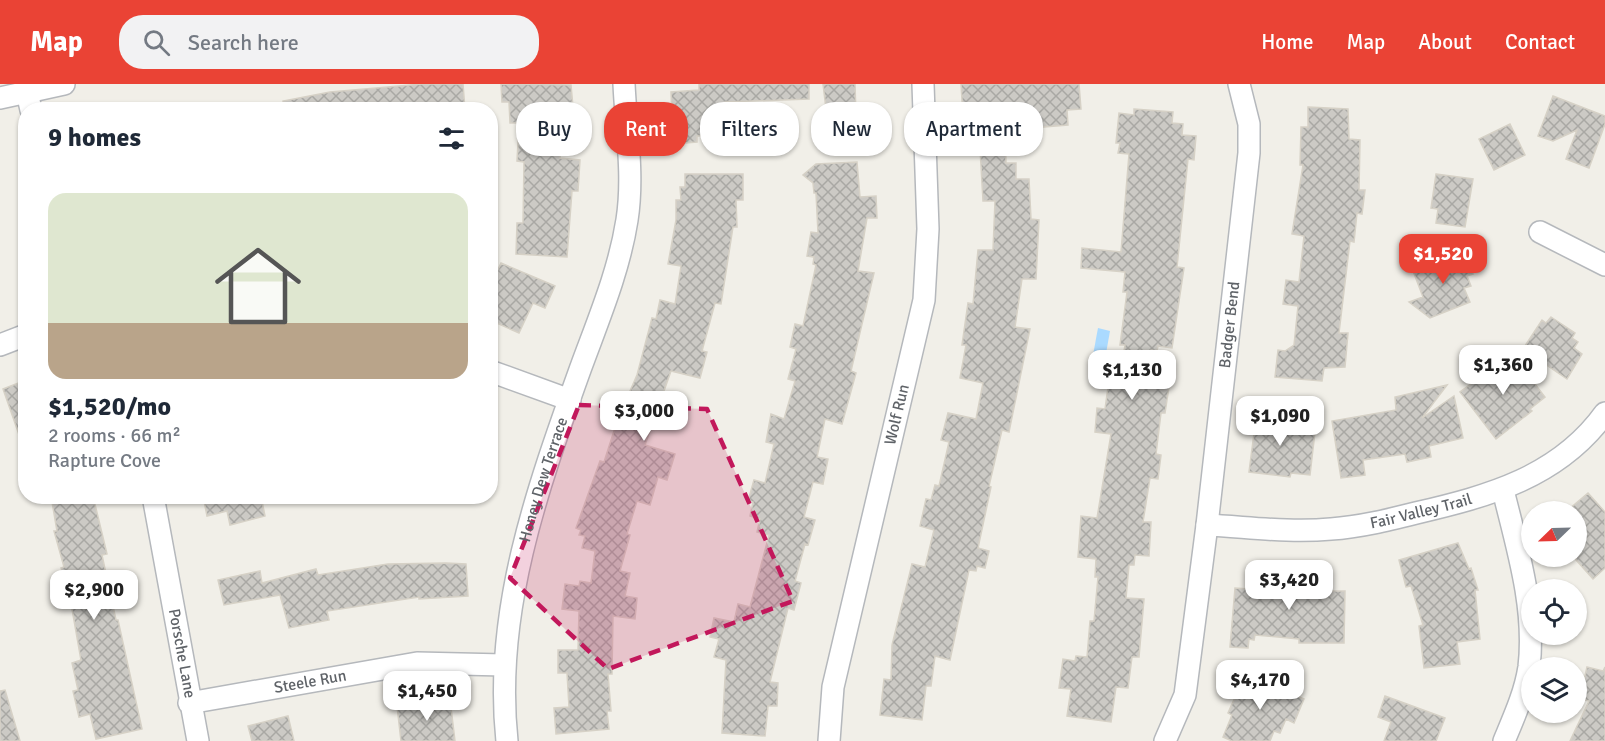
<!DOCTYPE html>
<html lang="en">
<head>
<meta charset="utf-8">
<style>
  :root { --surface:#fff; --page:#f2f2f3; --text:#1f2937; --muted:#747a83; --accent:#ea4335 }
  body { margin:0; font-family:Signika,sans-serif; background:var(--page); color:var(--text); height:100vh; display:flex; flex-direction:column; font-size:22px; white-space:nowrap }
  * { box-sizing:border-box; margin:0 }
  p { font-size:20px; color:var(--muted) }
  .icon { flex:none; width:33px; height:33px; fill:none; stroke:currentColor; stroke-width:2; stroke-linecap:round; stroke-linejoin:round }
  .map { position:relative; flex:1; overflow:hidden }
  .panel { position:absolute; left:18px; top:18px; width:480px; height:402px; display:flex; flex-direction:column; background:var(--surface); border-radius:24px; box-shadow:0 2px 4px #0004 }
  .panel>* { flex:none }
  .banner { position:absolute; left:516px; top:18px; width:570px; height:54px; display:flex; gap:12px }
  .needle { width:39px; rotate:247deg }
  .controls { position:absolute; left:1521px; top:417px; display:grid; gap:12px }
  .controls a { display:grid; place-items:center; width:66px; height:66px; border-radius:50%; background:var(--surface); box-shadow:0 2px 4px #0004; font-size:30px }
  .price { position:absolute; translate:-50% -51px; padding:0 14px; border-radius:12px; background:#fff; color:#222; font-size:20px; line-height:39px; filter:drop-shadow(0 2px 3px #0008) }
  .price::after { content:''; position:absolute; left:50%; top:36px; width:18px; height:14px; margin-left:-9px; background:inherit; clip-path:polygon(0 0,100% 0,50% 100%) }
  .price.active { background:var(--accent); color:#fff }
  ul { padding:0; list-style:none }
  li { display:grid; align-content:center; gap:12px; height:318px; padding:0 30px }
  li span { display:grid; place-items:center; height:186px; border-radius:18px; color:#555 }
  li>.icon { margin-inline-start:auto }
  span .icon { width:108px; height:108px; fill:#fffc; stroke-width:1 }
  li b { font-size:26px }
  h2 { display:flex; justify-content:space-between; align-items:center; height:72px; padding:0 30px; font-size:26px }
  .tag { padding:0 21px; border-radius:24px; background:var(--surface); box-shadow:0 2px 4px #0004; font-size:21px; line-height:54px }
  .tag.active { background:var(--accent); color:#fff }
  header { display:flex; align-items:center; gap:36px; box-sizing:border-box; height:84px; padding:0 30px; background:var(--accent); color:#fff }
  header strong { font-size:28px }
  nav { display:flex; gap:33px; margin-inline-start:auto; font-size:21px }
  .search { width:420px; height:54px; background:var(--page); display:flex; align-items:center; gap:15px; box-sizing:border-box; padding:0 21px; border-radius:24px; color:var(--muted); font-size:22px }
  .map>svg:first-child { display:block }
  .water { fill:#aadaff }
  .building { fill:url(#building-cross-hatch); stroke:#d6d1c6; stroke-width:1.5 }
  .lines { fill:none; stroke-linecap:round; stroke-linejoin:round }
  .minor-casing { stroke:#b5b8bc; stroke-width:24 }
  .minor { stroke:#fff; stroke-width:21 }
  .marked { fill:#c2185b; fill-opacity:0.2; stroke:#c2185b; stroke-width:4.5; stroke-dasharray:12 8; stroke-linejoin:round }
  .labels { text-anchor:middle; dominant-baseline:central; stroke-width:5; stroke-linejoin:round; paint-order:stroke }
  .street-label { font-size:16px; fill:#5f6368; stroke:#fff }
</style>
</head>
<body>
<header>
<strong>Map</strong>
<div class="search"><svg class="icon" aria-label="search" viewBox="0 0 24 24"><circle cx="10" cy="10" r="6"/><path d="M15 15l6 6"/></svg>Search here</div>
<nav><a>Home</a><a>Map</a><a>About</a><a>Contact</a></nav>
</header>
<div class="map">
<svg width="1605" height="657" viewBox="0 0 1605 657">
  <defs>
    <pattern id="building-cross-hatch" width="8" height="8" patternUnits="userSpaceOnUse" patternTransform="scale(1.5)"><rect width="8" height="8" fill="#cccac5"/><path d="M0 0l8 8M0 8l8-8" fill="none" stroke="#a9a8a4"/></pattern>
  </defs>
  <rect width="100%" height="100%" fill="#f1efe8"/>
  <path class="water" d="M1098,244L1110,247L1105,275L1093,271Z"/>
  <path class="building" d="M422,0H463L465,26H284L283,17L330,8Z
    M501,0L571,1L574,34L562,35L560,74L580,76L578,107H572L567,173L516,170L517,139H523L524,78L517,77L519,39H510L509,18H502Z
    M699,0H809V15L725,18L726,51L697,52V58L673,60L671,8L699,6Z
    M823,0H855L856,32L827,33Z
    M961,0H1079L1081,25L1067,26L1068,41L1005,46L1006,79H1016V95H1029L1031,135L1039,136L1036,195H1022L1015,243L1030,245L1009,348L1002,346L989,402L991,403L978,464L989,467L985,484L977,482L976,487L969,486L950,576L935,572L931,602H926L922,636L880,631L884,595L891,596L892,561L912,480L925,483L934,446L920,442L926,415L931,416L935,401L939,402L949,358L941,356L948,329L976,335L983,299L960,294L966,261H962L968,219L973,220L978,166H993L995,117H983L979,47L964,48Z
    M1553,12L1605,32V40L1589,84L1566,75L1577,46L1553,57L1538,52Z
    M1308,23L1348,25L1349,55L1360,56L1359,106H1365L1362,130L1357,129L1354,158L1350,157L1339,249H1348L1345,283L1324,284L1322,297L1275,293L1278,266L1285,267L1294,261L1298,222L1283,220L1286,196L1299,198L1304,152L1292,150L1303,81H1300L1301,43H1308Z
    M1134,25L1173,28L1172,39L1183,40L1182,51L1196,52L1194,76L1188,75L1177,183L1184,184L1172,264L1158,262L1157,267L1151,266L1147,300L1169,303L1165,329H1161L1156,370L1161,371L1158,395L1150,394L1143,438H1151L1149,472L1135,471L1134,481H1129L1126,514L1144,515L1139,573H1132L1128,604L1116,603L1111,638L1067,632L1071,605L1059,604L1063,575L1075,577L1076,572L1087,573L1090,537H1094L1098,493H1095L1096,475L1078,473L1081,432L1097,434L1111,350L1095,348L1097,324L1105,325L1109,296L1119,297L1125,261H1120L1127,208H1123L1125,188L1081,184L1082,164L1121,168L1129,70L1118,69L1120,59H1116L1119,29L1134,31Z
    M1510,40L1525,71L1494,86L1479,55Z
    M857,78L860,113L876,112L877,134H867L858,187L874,189L851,287L856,289L842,340L825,335L817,373L828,375L823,400L813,398L804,433L815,436L808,461L805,460L795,497L801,499L794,526L788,524L770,598L778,599L777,622H768L765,652L722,649L726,576L714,573L719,555L710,553L714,534L734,538L738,520L750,523L769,451L757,448L760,435L750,432L753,418L748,417L754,396L765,399L774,360L766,358L771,330L784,335L795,297L788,295L796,265L790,263L795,240L803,242L816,181L813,180L814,173L807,172L811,148L818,149L816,109H814L813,99L803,91L816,80Z
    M685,90H743V116H736L737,143H733L721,220L715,219L702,267L707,268L700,294L671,287L645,361L675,370L667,396L658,393L650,421L637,417L627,450L630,451L620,487L630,489L625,512L637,514L635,535L613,532L612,590H608L611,627H607L609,645L556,650L554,624L569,623L567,589H558V566H578L579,527L562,525L565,500L579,502L580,497L591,499L595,467L582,464L585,452L579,451L581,446L576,444L600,377L604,378L622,322L623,323L637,291L652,234L656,235L660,216L675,220L681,182L668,180L676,136V116H681L680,103H685Z
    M1436,90L1473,95L1465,143L1436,139L1438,125L1431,124Z
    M1463,166L1473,190L1467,192L1471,202L1464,204L1470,218L1430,234L1409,218L1423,213L1413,187Z
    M501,179L555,202L545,224L533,219L519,249L490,236V203Z
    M1551,233L1575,249L1572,254L1578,258L1574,264L1582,270L1567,295L1523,265L1542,236L1546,239Z
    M1512,270L1545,313L1530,325L1532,327L1496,355L1460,308Z
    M26,296V361L23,362L3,305Z
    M1447,301L1422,334L1454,312L1463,354L1429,362L1431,373L1407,378L1405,370L1363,376L1365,391L1341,394L1332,337L1396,326L1395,313Z
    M1257,326L1282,329L1280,343L1315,348L1310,391L1291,389L1290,393L1249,388Z
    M1588,409L1605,428V484L1593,495L1576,476V428L1568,426Z
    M51,412H93L107,470L102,471L116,536H118L142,645L96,655L90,630L79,633L73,607L78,606L72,579L81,576L69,508L61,484L64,483L54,447H57Z
    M203,412H261L265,432L230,441L227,427L207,432Z
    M1458,459L1469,485L1471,484L1478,506H1475L1480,555L1457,558L1460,580L1424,584L1419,542L1423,541L1411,502L1406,503L1399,476Z
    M446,479L466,480L468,512L419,515V513L327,527L329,536L289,544L280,511L224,521L218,496L260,487L262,499L316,485L318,491L388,480Z
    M1266,489L1299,493V489H1323L1322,507H1345L1344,559H1299V555L1255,551L1254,556L1249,555L1248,564L1230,563L1235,504L1265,506Z
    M1587,583L1603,587L1605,583V657H1570L1589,617L1580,615Z
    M1245,591L1304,615L1294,639L1286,635L1280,649L1274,647L1270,657H1232L1223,653L1232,631L1228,629Z
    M5,606L20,657H0V607Z
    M1385,612L1445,634L1436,657H1384L1391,638L1378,633Z
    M450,615L455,657H401L397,622Z
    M288,632L294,657H252L248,642Z"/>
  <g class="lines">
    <defs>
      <g id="minor">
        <path d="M27,8L31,26"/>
        <path d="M0,14L64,0"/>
        <path d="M1540,148L1605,181"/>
        <path d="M0,261L26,251"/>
        <path d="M490,287L570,316"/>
        <path d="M1503,406C1517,463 1536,524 1529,583C1525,609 1514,633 1504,657"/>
        <path id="s1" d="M153,412L198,657"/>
        <path id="s2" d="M1207,441C1248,443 1290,449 1331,445C1360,443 1388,436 1416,429C1489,412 1559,393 1605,329"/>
        <path id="s3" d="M189,619L417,579L504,581"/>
        <path id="s4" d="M507,657C493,527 538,403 581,283C599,234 619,187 627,136C634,92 626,44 624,0"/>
        <path id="s5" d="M829,657L833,603L924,216L928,145L923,0"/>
        <path id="s6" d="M1165,657L1185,611L1207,441L1249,69V40L1239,0"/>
      </g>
    </defs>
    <use href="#minor" class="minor-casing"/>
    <use href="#minor" class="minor"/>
  </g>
  <path class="marked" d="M579,321L707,325L793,517L608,585L510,494Z"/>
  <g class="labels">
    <g class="street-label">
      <text stroke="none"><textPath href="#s6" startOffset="423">Badger Bend</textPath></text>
      <text stroke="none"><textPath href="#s5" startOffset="334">Wolf Run</textPath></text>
      <text stroke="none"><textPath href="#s4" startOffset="266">Honey Dew Terrace</textPath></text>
      <text stroke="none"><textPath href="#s2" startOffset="216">Fair Valley Trail</textPath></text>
      <text stroke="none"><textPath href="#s1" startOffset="160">Porsche Lane</textPath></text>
      <text stroke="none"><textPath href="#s3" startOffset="123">Steele Run</textPath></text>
    </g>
  </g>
</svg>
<div class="controls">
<a><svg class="needle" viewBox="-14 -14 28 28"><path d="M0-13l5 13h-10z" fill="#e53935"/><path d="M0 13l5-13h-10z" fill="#747a83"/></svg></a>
<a><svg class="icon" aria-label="locate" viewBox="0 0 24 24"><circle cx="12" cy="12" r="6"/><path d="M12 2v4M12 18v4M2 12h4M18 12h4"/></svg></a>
<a><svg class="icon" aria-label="layers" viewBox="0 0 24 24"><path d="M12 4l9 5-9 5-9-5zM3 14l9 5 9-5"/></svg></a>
</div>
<b class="price active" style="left:1443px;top:201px">$1,520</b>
<b class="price" style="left:1503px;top:312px">$1,360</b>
<b class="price" style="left:1132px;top:317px">$1,130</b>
<b class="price" style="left:644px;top:358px">$3,000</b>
<b class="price" style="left:1280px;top:363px">$1,090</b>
<b class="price" style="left:1289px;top:527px">$3,420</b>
<b class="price" style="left:94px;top:537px">$2,900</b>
<b class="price" style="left:1260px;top:627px">$4,170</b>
<b class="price" style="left:427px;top:638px">$1,450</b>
<div class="banner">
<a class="tag">Buy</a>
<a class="tag active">Rent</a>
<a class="tag">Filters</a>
<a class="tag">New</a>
<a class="tag">Apartment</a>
</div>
<section class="panel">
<h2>9 homes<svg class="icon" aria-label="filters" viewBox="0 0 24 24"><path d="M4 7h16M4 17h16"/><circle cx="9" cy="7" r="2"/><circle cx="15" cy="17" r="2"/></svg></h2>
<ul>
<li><span style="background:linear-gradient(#dfe7d0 70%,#b9a48a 0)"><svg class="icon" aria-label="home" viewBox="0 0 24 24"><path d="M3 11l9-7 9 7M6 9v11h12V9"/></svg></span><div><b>$1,520/mo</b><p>2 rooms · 66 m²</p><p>Rapture Cove</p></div></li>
</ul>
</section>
</div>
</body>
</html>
